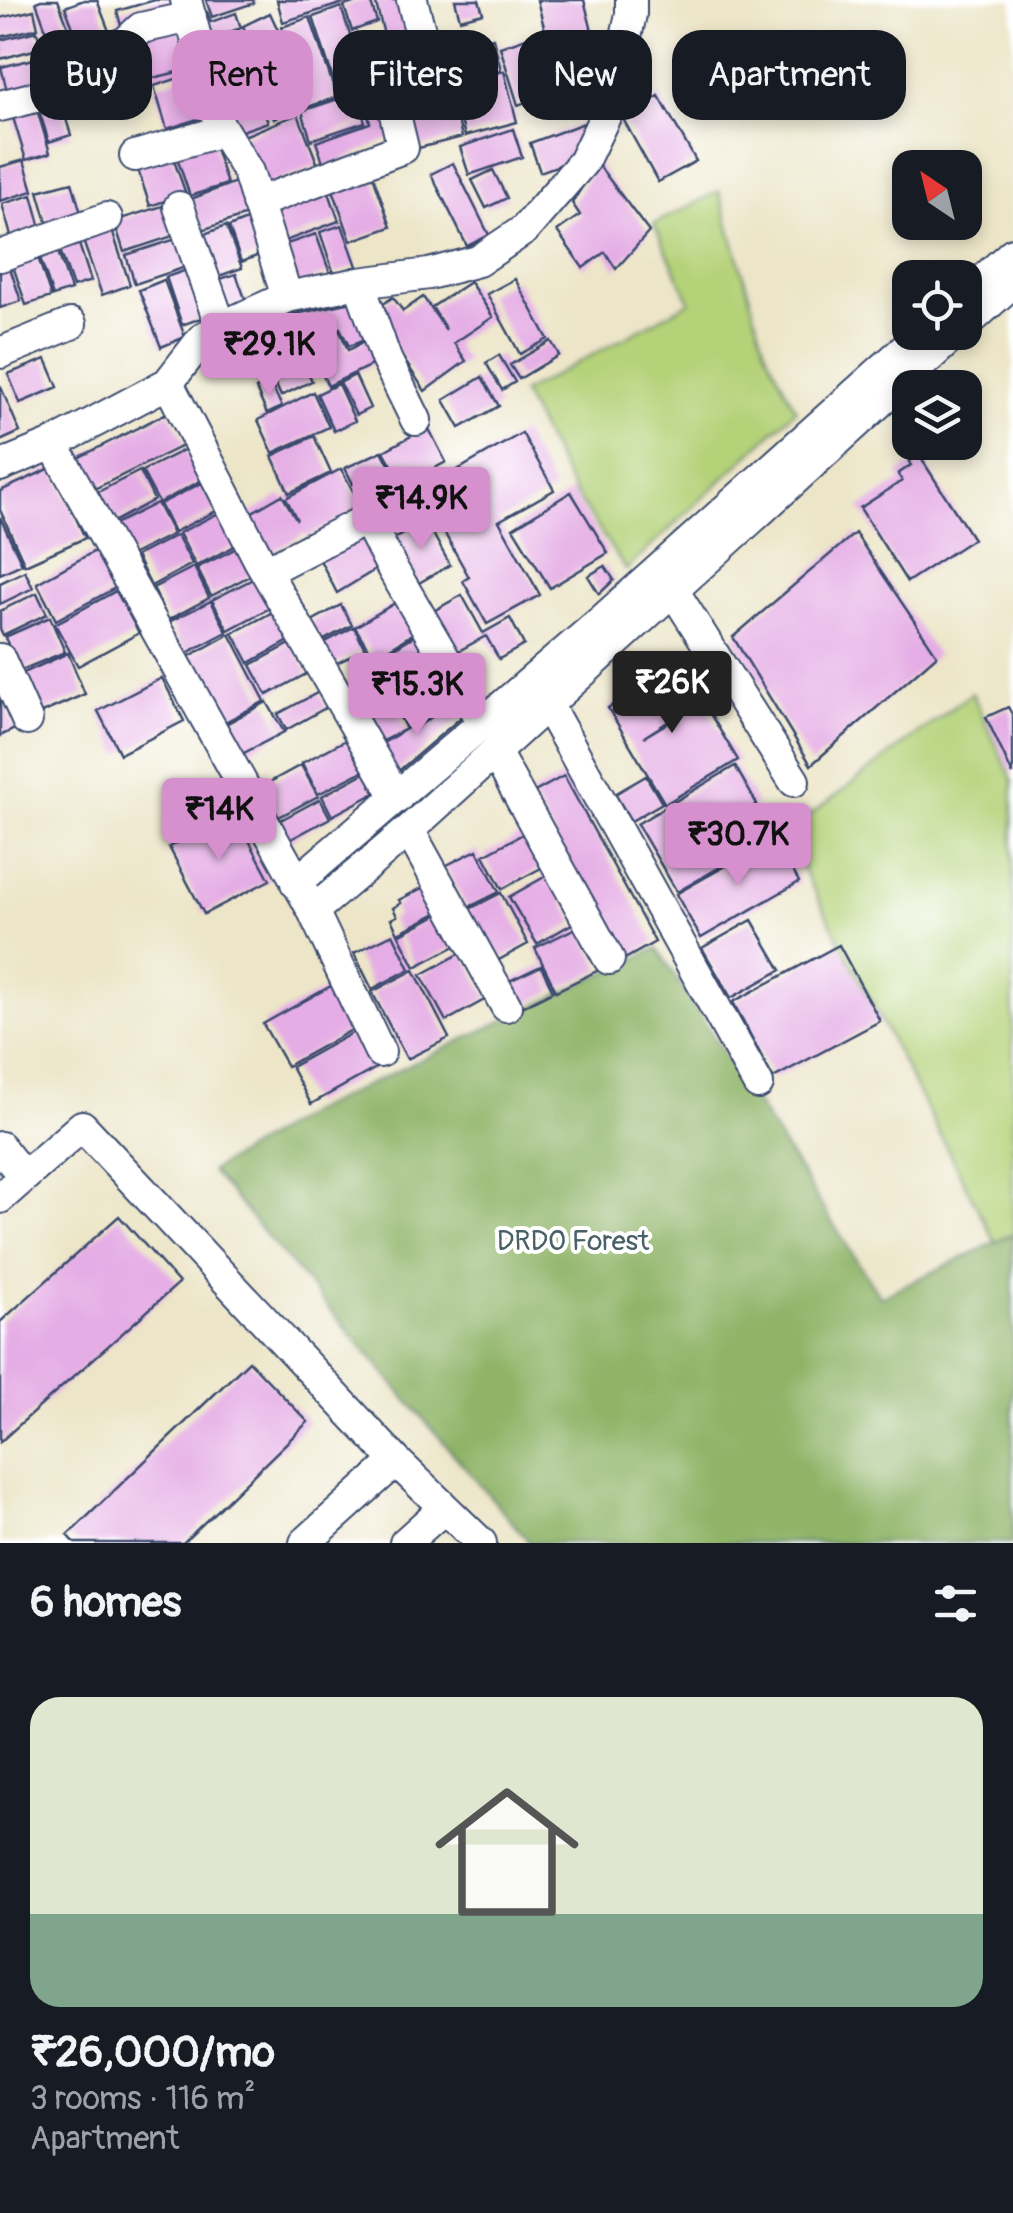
<!DOCTYPE html>
<html lang="en">
<head>
<meta charset="utf-8">
<style>
  :root { --surface:#171b24; --page:#242831; --text:#f1f3f6; --muted:#9ea1a6; --accent:#d690ce }
  body { margin:0; font-family:Pangolin,sans-serif; background:var(--page); color:var(--text); height:100vh; display:flex; flex-direction:column; font-size:38px; white-space:nowrap }
  * { box-sizing:border-box; margin:0 }
  p { font-size:32px; color:var(--muted) }
  .icon { flex:none; width:55px; height:55px; fill:none; stroke:currentColor; stroke-width:2; stroke-linecap:round; stroke-linejoin:round }
  .map { position:relative; height:1543px; overflow:hidden }
  .sheet { display:flex; flex-direction:column; background:var(--surface); flex:1 }
  .sheet>* { flex:none }
  .top-card { position:absolute; left:30px; top:30px; width:955px; height:90px; display:flex; gap:20px }
  .needle { width:65px; rotate:325deg }
  .controls { position:absolute; left:892px; top:150px; display:grid; gap:20px }
  .controls a { display:grid; place-items:center; width:90px; height:90px; border-radius:20px; background:var(--surface); box-shadow:0 5px 15px #0003; font-size:50px }
  .price { position:absolute; translate:-50% -85px; padding:0 22px; border-radius:10px; background:var(--accent); color:#111; font-size:32px; line-height:65px; filter:drop-shadow(0 2px 5px #0008) }
  .price::after { content:''; position:absolute; left:50%; top:60px; width:30px; height:22px; margin-left:-15px; background:inherit; clip-path:polygon(0 0,100% 0,50% 100%) }
  .price.on { background:#222; color:#fff }
  ul { padding:0; list-style:none }
  li { display:grid; align-content:center; gap:20px; height:530px; padding:0 30px }
  li span { display:grid; place-items:center; height:310px; border-radius:30px; color:#555 }
  li>.icon { margin-inline-start:auto }
  span .icon { width:180px; height:180px; fill:#fffc; stroke-width:1 }
  li b { font-size:42px }
  h2 { display:flex; justify-content:space-between; align-items:center; height:120px; padding:0 30px; font-size:42px }
  .tag { padding:0 35px; border-radius:30px; background:var(--surface); box-shadow:0 5px 15px #0003; font-size:35px; line-height:90px }
  .tag.on { background:var(--accent); color:#111 }
  .map>svg:first-child { display:block }
  .green { fill:#b4d278; stroke:#68806b; stroke-width:2.5 }
  .forest { fill:#8fb468; stroke:#557263; stroke-width:2.5 }
  .building { fill:#e5ade5 }
  .lines { fill:none; stroke-linecap:round; stroke-linejoin:round }
  .minor-casing { stroke:#3a4a6e; stroke-width:34 }
  .minor { stroke:#fff; stroke-width:30 }
  .labels { text-anchor:middle; dominant-baseline:central; stroke-width:8; stroke-linejoin:round; paint-order:stroke }
  .park-label { font-size:28px; fill:#496066; stroke:#fff }
</style>
</head>
<body>
<div class="map">
<svg width="1013" height="1543" viewBox="0 0 1013 1543">
  <rect width="100%" height="100%" fill="#fff"/>
  <filter id="ink" filterUnits="userSpaceOnUse"><feTurbulence type="fractalNoise" baseFrequency=".01" numOctaves="2"/><feDisplacementMap in="SourceGraphic" scale="20" xChannelSelector="R" yChannelSelector="G"/><feConvolveMatrix kernelMatrix="1 2 1 2 8 2 1 2 1" color-interpolation-filters="sRGB"/></filter>
  <filter id="wash" filterUnits="userSpaceOnUse"><feTurbulence type="fractalNoise" baseFrequency=".0048" numOctaves="4" result="noise"/><feDisplacementMap in="SourceGraphic" scale="40" xChannelSelector="R" yChannelSelector="G"/><feGaussianBlur stdDeviation="2.25" result="paint"/><feColorMatrix in="noise" values="0 0 0 0 0 0 0 0 0 0 0 0 0 0 0 0 0 1.4 0 .05"/><feComposite in="paint" operator="in"/></filter>
  <g filter="url(#wash)">
    <rect width="100%" height="100%" fill="#ece5c7"/>
    <path class="green" d="M719,191L765,349L796,410L626,570L572,489L522,393L690,302L654,224Z
      M972,693L1013,781V1234L995,1242L785,834Z"/>
    <path class="forest" d="M657,948L880,1297L1013,1234V1543H530L211,1171L310,1112Z"/>
    <g id="blocks">
      <path class="building" d="M41,0H58L79,55L58,63L36,2Z
        M84,0H97L112,39L82,51L65,7Z
        M155,0H176L179,13L122,29L117,11Z
        M206,0H253L254,3L212,17Z
        M277,0H350V1L283,22Z
        M363,0H370L377,22L352,31L344,6Z
        M375,0H405L414,35L386,42Z
        M455,0H479L483,13L460,19Z
        M537,0H584L593,35L549,46Z
        M341,7L367,87L339,97L313,17Z
        M34,10L38,28L0,37V18Z
        M207,12L211,22L236,13L241,28L205,41L196,16Z
        M270,13L292,60L288,62L290,73L305,104L274,119L259,87L263,85L256,69L262,66L243,26Z
        M310,17L337,97L308,107L282,27Z
        M179,23L190,69L153,78L142,33Z
        M37,31L41,48L0,59V40Z
        M239,31L247,52L213,64L206,43Z
        M535,35L544,63L594,45L604,75L518,105L500,47Z
        M413,38L422,77L404,82L395,43Z
        M493,38L501,70L442,85L434,53Z
        M392,44L401,83L379,88L370,49Z
        M138,46L150,81L108,96L96,60Z
        M89,54L103,92L71,104L57,65Z
        M247,55L258,89L225,100L213,66Z
        M46,56L52,80L7,91L1,67Z
        M504,71L517,122L465,136L452,84Z
        M191,74L204,117L167,129L154,86Z
        M450,88L462,137L411,150L399,101Z
        M257,91L268,122L236,133L225,101Z
        M384,91L393,137L325,168L316,142L370,123L364,93Z
        M356,93L365,122L311,140L302,111Z
        M659,96L696,161L658,182L622,117Z
        M60,100L71,135L49,142L38,107Z
        M36,106L50,153L26,160L12,114Z
        M298,114L318,165L260,188L239,138Z
        M584,123V137L565,163L540,172L530,143Z
        M513,129L522,157L469,175L460,147Z
        M212,139L227,184L190,196L175,152Z
        M171,152L186,194L150,206L136,164Z
        M24,160L33,191L0,201V167Z
        M453,163L489,235L467,246L431,174Z
        M597,163L649,232L616,269L605,252L583,268L557,231L580,215L572,203Z
        M370,167L391,227L351,241L330,181Z
        M493,170L507,198L486,208L472,180Z
        M238,181L250,214L202,230L191,199Z
        M72,182L83,220L49,229L38,191Z
        M326,184L339,221L280,243L267,205Z
        M32,195L41,228L11,236L2,204Z
        M169,204L179,234L124,252L114,221Z
        M249,219L262,254L241,262L229,227Z
        M110,224L130,285L102,295L81,235Z
        M342,225L357,266L334,274L320,232Z
        M226,226L242,268L219,276L204,234Z
        M316,234L330,273L292,287L278,247Z
        M179,238L189,266L135,284L126,255Z
        M78,241L91,281L73,287L59,247Z
        M57,249L71,290L53,296L39,255Z
        M37,254L51,297L26,305L12,263Z
        M9,265L21,301L0,308V267Z
        M190,269L207,316L182,325L166,277Z
        M236,274L246,301L230,307L220,279Z
        M515,279L548,339L520,354L487,294Z
        M164,280L185,337L161,347L139,290Z
        M470,282L493,317L454,343L466,361L425,391L372,312L393,297L403,311L423,297L446,330L432,307Z
        M357,301L370,338L349,346L340,328L303,341L291,315Z
        M340,331L348,350L370,339L380,361L328,386L309,345Z
        M292,338L312,381L281,396L261,352Z
        M551,341L559,355L519,379L510,365Z
        M499,355L515,382L502,390L486,363Z
        M46,359L58,387L20,403L8,374Z
        M355,375L370,408L356,415L340,383Z
        M482,377L499,406L460,428L444,400Z
        M270,382L282,407L267,414L256,389Z
        M338,384L355,421L334,431L317,394Z
        M0,385L20,432L0,441Z
        M313,392L329,427L273,453L258,420Z
        M169,412L186,444L94,489L78,458Z
        M428,427L446,462L403,485L384,451Z
        M522,433L554,490L499,521L540,595L487,624L463,581L469,577L421,491Z
        M314,436L331,473L289,493L272,456Z
        M186,449L202,480L159,503L142,471Z
        M382,451L413,509L381,526L370,504L366,506L355,483L353,484L345,468Z
        M919,455L973,539L907,582L860,508L902,481L898,474L911,465L909,462Z
        M53,467L85,538L25,565L0,510V491Z
        M341,469L362,507L307,537L305,533L271,553L249,514L282,495L297,520L286,498Z
        M140,471L154,500L113,522L98,492Z
        M202,483L216,511L174,532L160,504Z
        M571,492L608,553L550,588L513,528Z
        M157,503L173,534L131,555L115,524Z
        M221,512L238,544L196,566L179,533Z
        M0,517L22,564L0,574Z
        M426,521L450,565L417,584L392,540Z
        M361,533L378,568L337,593L319,558Z
        M855,533L937,655L811,765L733,637Z
        M177,535L192,564L151,586L136,556Z
        M241,546L255,573L211,596L197,568Z
        M95,551L115,588L56,620L37,583Z
        M605,566L614,580L599,594L588,576Z
        M194,567L209,598L168,620L153,588Z
        M25,571L33,588L0,604V583Z
        M257,577L272,607L228,630L212,600Z
        M116,591L139,633L78,666L55,624Z
        M37,593L47,614L3,635L0,629V611Z
        M462,595L483,633L510,618L524,645L499,659L486,636L453,654L430,613Z
        M211,601L227,632L185,654L169,622Z
        M395,603L414,633L374,658L355,627Z
        M341,605L352,625L320,642L310,622Z
        M273,612L289,641L249,663L233,633Z
        M50,617L65,652L19,671L5,637Z
        M354,627L365,649L333,665L322,644Z
        M230,634L265,701L223,723L188,657Z
        M414,636L450,698L411,723L375,660Z
        M292,643L308,673L267,695L251,665Z
        M68,653L85,694L37,715L19,675Z
        M674,668L696,704L644,737L703,702L738,760L665,804L608,708Z
        M162,678L184,721L120,754L98,711Z
        M319,692L327,707L286,730L278,714Z
        M388,693L406,729L376,744L358,709Z
        M0,695L15,729L0,736Z
        M267,702L284,732L240,755L224,725Z
        M454,702L465,714L394,775L375,748L411,726L415,728Z
        M1008,707L1013,716V775L986,717Z
        M346,740L363,771L318,794L302,763Z
        M301,765L318,796L275,819L259,788Z
        M735,766L757,804L709,833L734,820L751,849L677,892L637,824Z
        M365,773L375,793L332,816L322,796Z
        M564,776L655,942L623,960L531,794Z
        M646,776L662,803L631,821L615,794Z
        M320,799L330,818L289,840L279,821Z
        M234,812L270,880L204,914L169,847Z
        M523,834L541,868L502,889L484,855Z
        M775,838L799,882L701,938L676,894Z
        M477,850L499,892L467,908L445,866Z
        M548,875L575,922L537,944L509,897Z
        M428,885L441,911L398,933L391,919L397,916L393,908L401,903L399,900Z
        M501,893L528,944L495,962L468,910Z
        M441,913L457,945L415,967L399,935Z
        M752,920L781,970L731,998L702,948Z
        M580,926L601,969L556,991L535,948Z
        M393,934L410,969L372,989L354,953Z
        M839,945L880,1021L773,1078L733,1002Z
        M463,952L488,998L446,1021L421,975Z
        M541,966L553,991L519,1008L507,982Z
        M414,970L449,1038L407,1059L372,992Z
        M331,986L355,1028L287,1066L263,1024Z
        M356,1031L376,1068L311,1104L291,1067Z
        M119,1216L179,1283L0,1442V1322Z
        M249,1361L308,1422L183,1543H75L68,1535Z"/>
    </g>
  </g>
  <g filter="url(#ink)">
    <use href="#blocks" fill-opacity="0" stroke="#3a4a6e" stroke-width="2.5"/>
    <g class="lines">
      <defs>
        <path id="minor" d="M186,0L219,124L248,172L287,297
          M97,54L126,42L141,28L191,17
          M0,106L63,90
          M135,156L222,131
          M257,203L403,148L391,98L435,87L412,0
          M179,207L221,327
          M0,256L107,218
          M359,283L386,359L416,420
          M965,296L1013,253
          M965,325L1013,282
          M0,353L71,324
          M168,383L259,560L397,798
          M53,444L313,911L409,830L957,332
          M0,466L53,444L168,383L202,339L221,327L287,297L359,283L429,274L478,261L524,230L583,162L612,102L631,14V0
          M266,571L367,519L392,568L483,724
          M662,579L673,590L794,781
          M0,659L27,720
          M547,704L758,1084
          M495,752L609,959
          M409,830L506,1006
          M296,883L599,623L924,332
          M313,911L380,1052
          M0,1147L24,1177
          M0,1198L82,1126L396,1461L305,1543
          M396,1461L481,1543
          M405,1543L444,1508"/>
      </defs>
      <use href="#minor" class="minor-casing"/>
      <use href="#minor" class="minor"/>
    </g>
  </g>
  <g class="labels">
    <g class="park-label">
      <text x="573" y="1241">DRDO Forest</text>
    </g>
  </g>
</svg>
<div class="controls">
<a><svg class="needle" viewBox="-14 -14 28 28"><path d="M0-13l5 13h-10z" fill="#e53935"/><path d="M0 13l5-13h-10z" fill="#9ea1a6"/></svg></a>
<a><svg class="icon" aria-label="locate" viewBox="0 0 24 24"><circle cx="12" cy="12" r="6"/><path d="M12 2v4M12 18v4M2 12h4M18 12h4"/></svg></a>
<a><svg class="icon" aria-label="layers" viewBox="0 0 24 24"><path d="M12 4l9 5-9 5-9-5zM3 14l9 5 9-5"/></svg></a>
</div>
<b class="price" style="left:269px;top:398px">₹29.1K</b>
<b class="price" style="left:421px;top:552px">₹14.9K</b>
<b class="price on" style="left:672px;top:736px">₹26K</b>
<b class="price" style="left:417px;top:738px">₹15.3K</b>
<b class="price" style="left:219px;top:863px">₹14K</b>
<b class="price" style="left:738px;top:888px">₹30.7K</b>
<div class="top-card">
<a class="tag">Buy</a>
<a class="tag on">Rent</a>
<a class="tag">Filters</a>
<a class="tag">New</a>
<a class="tag">Apartment</a>
</div>
</div>
<section class="sheet">
<h2>6 homes<svg class="icon" aria-label="filters" viewBox="0 0 24 24"><path d="M4 7h16M4 17h16"/><circle cx="9" cy="7" r="2"/><circle cx="15" cy="17" r="2"/></svg></h2>
<ul>
<li><span style="background:linear-gradient(#dfe7d0 70%,#7fa58c 0)"><svg class="icon" aria-label="home" viewBox="0 0 24 24"><path d="M3 11l9-7 9 7M6 9v11h12V9"/></svg></span><div><b>₹26,000/mo</b><p>3 rooms · 116 m²</p><p>Apartment</p></div></li>
</ul>
</section>
</body>
</html>
